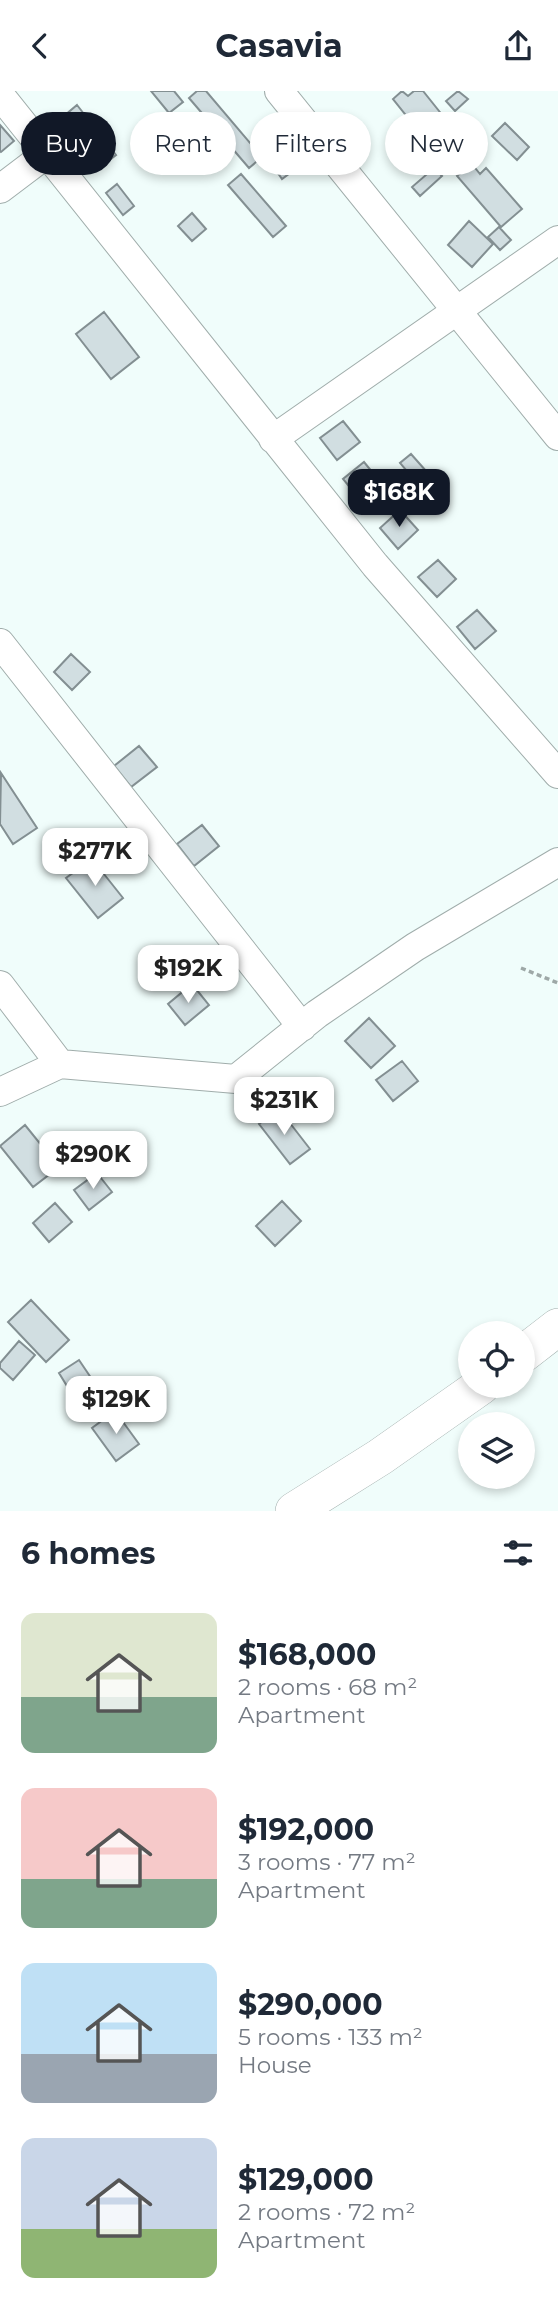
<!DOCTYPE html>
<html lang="en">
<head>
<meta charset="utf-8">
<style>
  :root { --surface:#fff; --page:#f2f2f3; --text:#1f2937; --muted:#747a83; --accent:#111827 }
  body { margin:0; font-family:Montserrat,sans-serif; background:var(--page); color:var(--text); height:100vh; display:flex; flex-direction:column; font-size:26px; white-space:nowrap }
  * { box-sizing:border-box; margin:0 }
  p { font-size:23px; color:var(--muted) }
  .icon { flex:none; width:38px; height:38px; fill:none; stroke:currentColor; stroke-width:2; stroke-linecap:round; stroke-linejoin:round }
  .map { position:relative; height:1420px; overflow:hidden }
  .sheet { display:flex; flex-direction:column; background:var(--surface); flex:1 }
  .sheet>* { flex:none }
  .top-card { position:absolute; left:21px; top:21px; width:516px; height:63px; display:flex; gap:14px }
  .controls { position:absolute; left:458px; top:1230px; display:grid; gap:14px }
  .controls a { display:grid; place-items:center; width:77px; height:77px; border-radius:50%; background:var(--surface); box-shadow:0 4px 10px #0003; font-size:35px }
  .price { position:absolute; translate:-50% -60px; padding:0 16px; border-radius:14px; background:#fff; color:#222; font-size:23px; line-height:46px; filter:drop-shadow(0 2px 4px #0008) }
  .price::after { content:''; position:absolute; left:50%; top:42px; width:21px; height:16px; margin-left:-10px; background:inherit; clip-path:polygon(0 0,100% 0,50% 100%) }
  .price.selected { background:var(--accent); color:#fff }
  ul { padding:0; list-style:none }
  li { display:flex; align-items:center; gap:21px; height:175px; padding:0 21px }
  li span { display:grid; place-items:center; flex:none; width:196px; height:140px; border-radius:14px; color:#555 }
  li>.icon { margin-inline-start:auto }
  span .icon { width:84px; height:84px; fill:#fffc; stroke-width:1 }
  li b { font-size:30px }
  h2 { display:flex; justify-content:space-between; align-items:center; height:84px; padding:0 21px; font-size:30px }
  .chip { padding:0 24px; border-radius:32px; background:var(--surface); box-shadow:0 4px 10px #0003; font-size:24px; line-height:63px }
  .chip.selected { background:var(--accent); color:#fff }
  header { display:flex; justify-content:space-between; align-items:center; height:91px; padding:0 21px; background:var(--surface); font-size:32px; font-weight:700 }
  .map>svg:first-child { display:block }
  .building { fill:#d1dee1; stroke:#838f92; stroke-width:2 }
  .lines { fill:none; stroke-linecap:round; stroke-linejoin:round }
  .minor-casing { stroke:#a0adab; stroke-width:30 }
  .major-casing { stroke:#a0adab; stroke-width:38 }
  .path { stroke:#9ea8a7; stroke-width:3.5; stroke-dasharray:5 3.5; stroke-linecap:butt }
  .minor { stroke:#fff; stroke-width:28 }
  .major { stroke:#fff; stroke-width:37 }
</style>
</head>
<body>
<header><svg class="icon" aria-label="back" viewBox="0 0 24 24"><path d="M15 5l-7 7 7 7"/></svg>Casavia<svg class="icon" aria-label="share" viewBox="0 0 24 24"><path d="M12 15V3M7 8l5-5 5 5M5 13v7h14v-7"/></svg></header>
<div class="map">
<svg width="558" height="1420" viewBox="0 0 558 1420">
  <rect width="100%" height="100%" fill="#f0fdfb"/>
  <path class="building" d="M151,0H174L183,11L169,22Z
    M197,0H206L262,66L249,77L189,7Z
    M402,0L408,5L414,0H423L451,35L438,46L450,61L441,68L393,8Z
    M458,0L468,8L455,20L446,10Z
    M77,14L116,64L103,74L64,25Z
    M505,32L529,56L517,69L492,45Z
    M0,34L14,50L1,61L0,60Z
    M279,67L290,82L282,88L271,72Z
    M472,73L480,83L486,77L522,118L501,136L457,85Z
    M434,77L442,85L420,105L412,96Z
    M241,83L286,135L273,146L228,94Z
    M117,93L134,115L123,124L106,102Z
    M192,122L206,138L192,150L178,135Z
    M469,130L493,153L472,176L448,154Z
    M499,136L511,149L500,159L488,146Z
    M104,221L139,266L111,288L76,243Z
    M343,330L360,351L337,369L320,347Z
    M411,363L434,389L423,399L400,372Z
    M364,371L382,393L361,410L343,388Z
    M400,419L418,439L398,458L380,437Z
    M438,469L456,488L437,506L418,486Z
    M477,519L496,540L475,558L457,536Z
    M71,563L90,581L72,599L54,581Z
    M139,655L157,676L131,696L114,675Z
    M1,682L37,737L13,753L0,733Z
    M202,734L219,755L194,775L177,753Z
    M92,768L123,807L98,827L66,787Z
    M192,893L209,914L185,934L168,913Z
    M369,927L395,955L371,977L345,950Z
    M402,970L418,990L393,1010L376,989Z
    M279,1018L310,1058L290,1073L259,1033Z
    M25,1034L59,1076L33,1096L0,1055Z
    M97,1082L112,1101L89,1119L74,1099Z
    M282,1110L301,1130L275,1155L256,1135Z
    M55,1112L72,1131L49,1151L33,1132Z
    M31,1209L69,1249L46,1271L8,1231Z
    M19,1250L35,1264L13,1289L0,1277V1272Z
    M79,1269L108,1312L86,1326L59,1282Z
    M115,1320L139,1353L116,1370L92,1337Z"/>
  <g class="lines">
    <defs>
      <path id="minor" d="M279,0L558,345
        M0,4L375,474L558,683
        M0,98L45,64
        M273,348L558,149
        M0,552L302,936
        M0,894L60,973
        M0,1001L60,973L236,988L317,923L415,856L558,771"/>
      <path id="major" d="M523,1263L558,1236
        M294,1420L380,1366L481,1295"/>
    </defs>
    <use href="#minor" class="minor-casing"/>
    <use href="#major" class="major-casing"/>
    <path class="path" d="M521,877L558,892"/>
    <use href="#minor" class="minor"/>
    <use href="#major" class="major"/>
  </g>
</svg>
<div class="controls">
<a><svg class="icon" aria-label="locate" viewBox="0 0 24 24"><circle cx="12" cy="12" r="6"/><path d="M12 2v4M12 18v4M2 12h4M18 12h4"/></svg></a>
<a><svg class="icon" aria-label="layers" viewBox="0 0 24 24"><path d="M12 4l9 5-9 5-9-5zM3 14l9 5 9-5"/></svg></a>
</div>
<b class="price selected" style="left:399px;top:438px">$168K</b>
<b class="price" style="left:95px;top:797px">$277K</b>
<b class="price" style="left:188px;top:914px">$192K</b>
<b class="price" style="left:284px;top:1046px">$231K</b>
<b class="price" style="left:93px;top:1100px">$290K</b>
<b class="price" style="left:116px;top:1345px">$129K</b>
<div class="top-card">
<a class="chip selected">Buy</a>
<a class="chip">Rent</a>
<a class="chip">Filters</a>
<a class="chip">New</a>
</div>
</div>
<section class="sheet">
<h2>6 homes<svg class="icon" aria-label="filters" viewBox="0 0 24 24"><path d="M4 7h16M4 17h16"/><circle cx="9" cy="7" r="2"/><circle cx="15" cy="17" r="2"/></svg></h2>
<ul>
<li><span style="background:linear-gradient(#dfe7d0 60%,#7fa58c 0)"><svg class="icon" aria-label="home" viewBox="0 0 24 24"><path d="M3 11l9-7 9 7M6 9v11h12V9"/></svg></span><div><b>$168,000</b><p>2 rooms · 68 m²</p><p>Apartment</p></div></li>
<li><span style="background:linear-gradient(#f6c9c9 65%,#7fa58c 0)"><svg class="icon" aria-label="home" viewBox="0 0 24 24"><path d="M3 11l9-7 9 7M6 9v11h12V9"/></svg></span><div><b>$192,000</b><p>3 rooms · 77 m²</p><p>Apartment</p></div></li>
<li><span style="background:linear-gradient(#bfe0f5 65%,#9aa5b1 0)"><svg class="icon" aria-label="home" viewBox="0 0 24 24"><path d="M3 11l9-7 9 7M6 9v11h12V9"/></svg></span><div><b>$290,000</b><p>5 rooms · 133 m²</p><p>House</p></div></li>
<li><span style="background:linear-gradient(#c9d6e8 65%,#8fb573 0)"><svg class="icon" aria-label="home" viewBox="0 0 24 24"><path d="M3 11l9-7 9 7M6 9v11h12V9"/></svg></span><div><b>$129,000</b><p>2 rooms · 72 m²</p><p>Apartment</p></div></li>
</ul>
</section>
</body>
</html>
